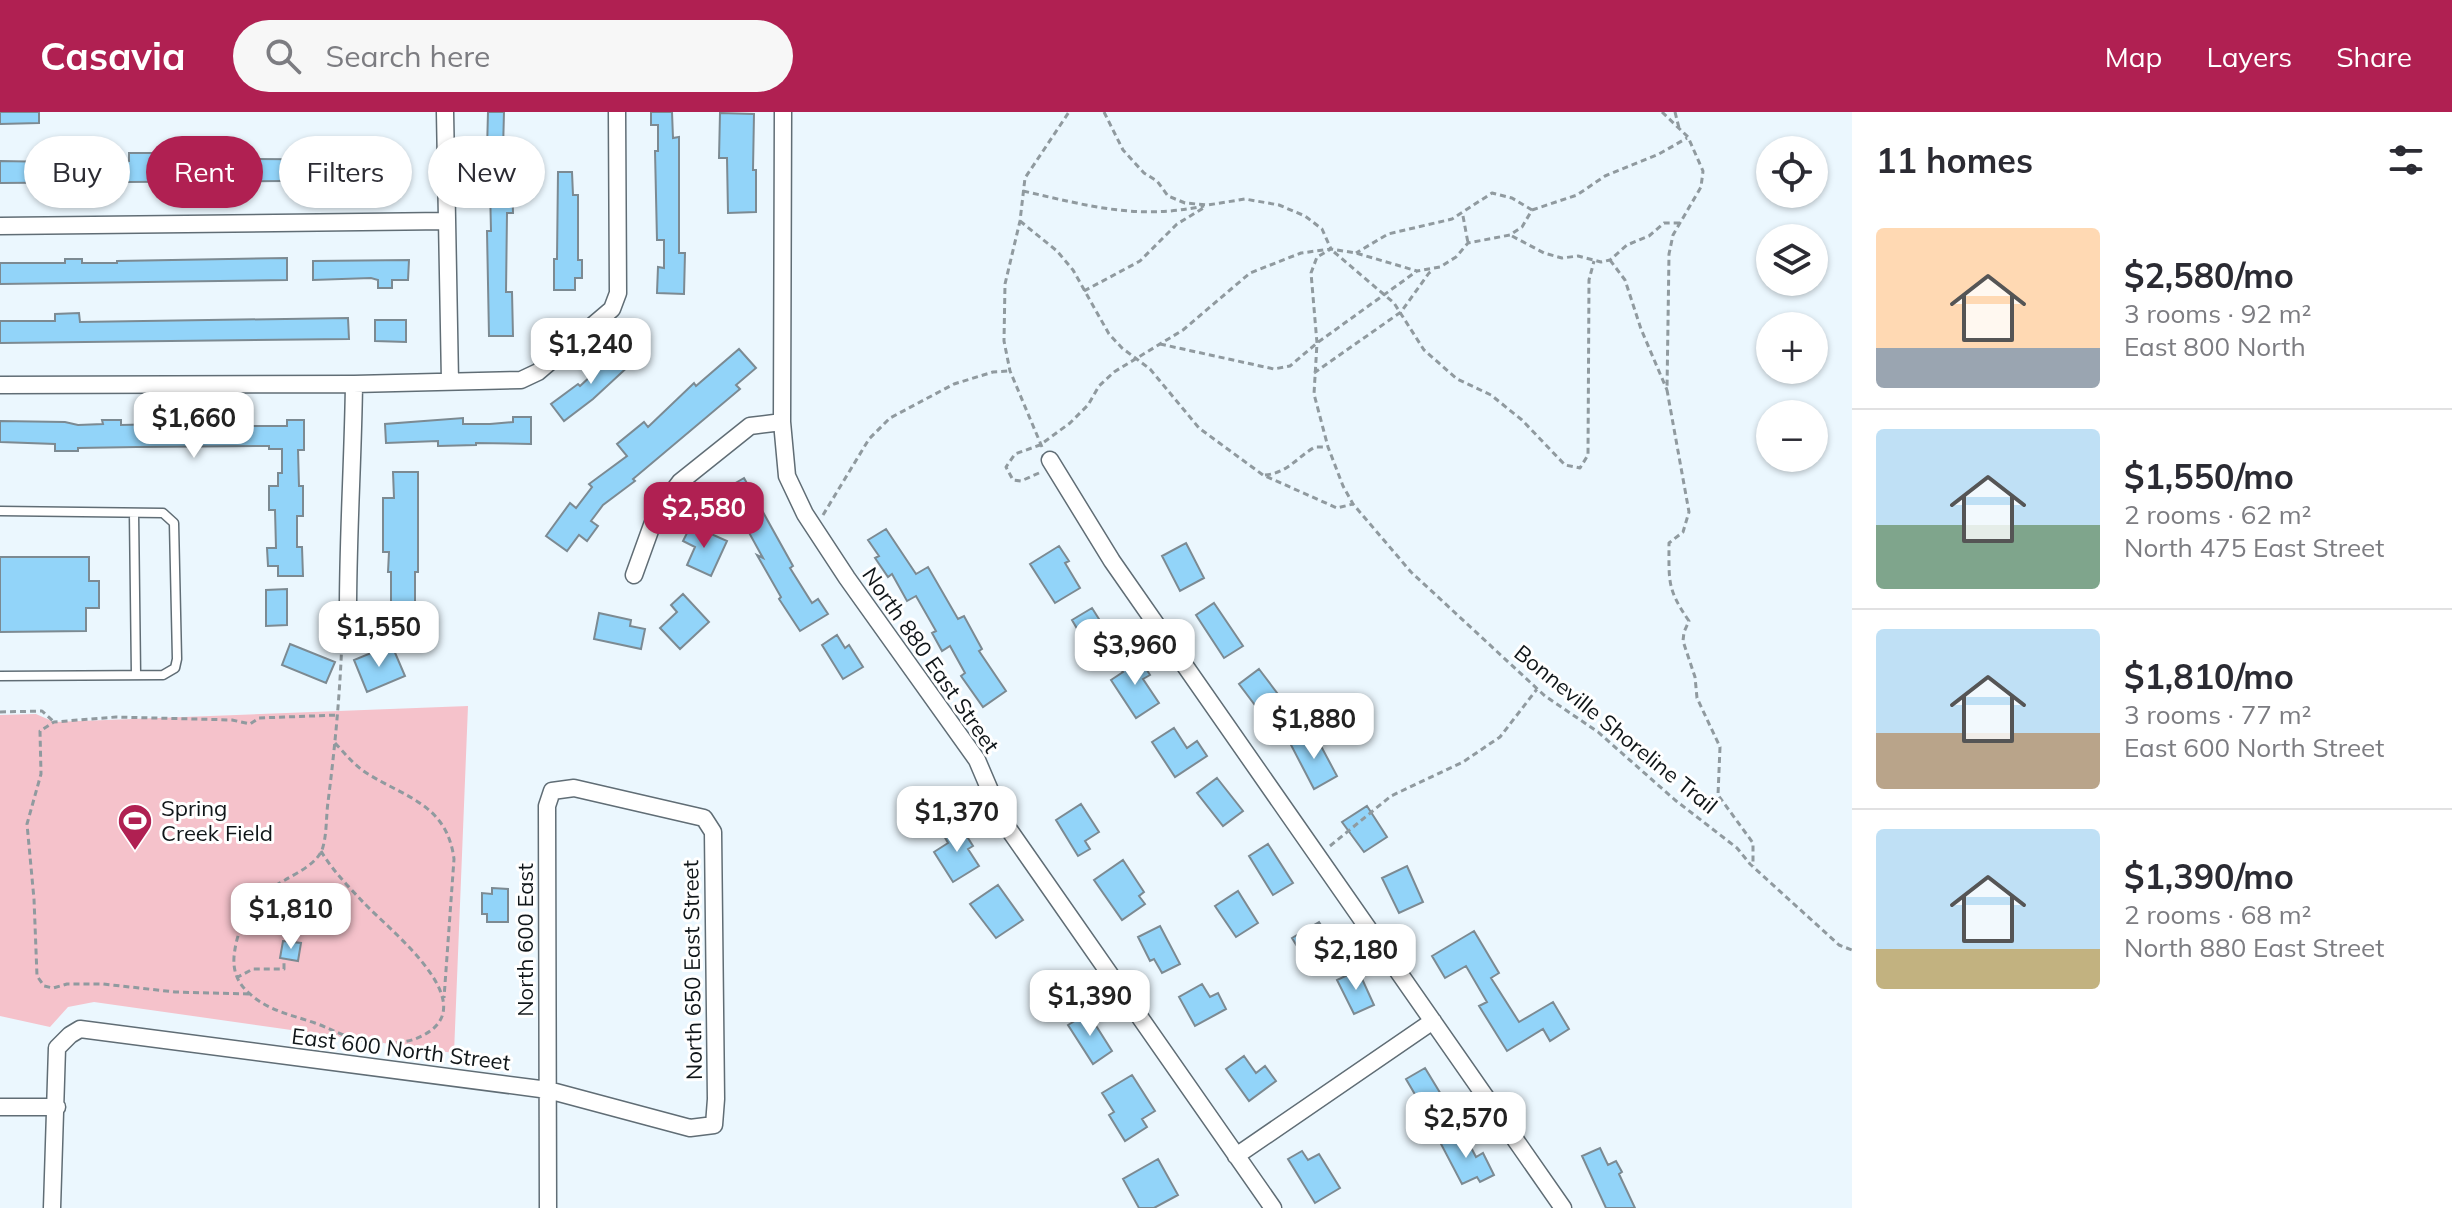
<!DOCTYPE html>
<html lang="en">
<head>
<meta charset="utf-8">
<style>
  :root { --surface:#fff; --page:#f7f7f7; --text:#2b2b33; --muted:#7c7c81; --line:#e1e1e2; --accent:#b02052 }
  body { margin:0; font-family:Mulish,sans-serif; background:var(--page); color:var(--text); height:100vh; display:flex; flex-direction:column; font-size:30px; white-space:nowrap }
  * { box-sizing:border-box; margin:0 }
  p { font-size:26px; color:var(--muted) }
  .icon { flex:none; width:44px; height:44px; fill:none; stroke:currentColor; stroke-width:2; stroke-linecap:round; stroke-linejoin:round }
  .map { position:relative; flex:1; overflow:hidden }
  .drawer { display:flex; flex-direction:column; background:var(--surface); width:600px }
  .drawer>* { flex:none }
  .hud { position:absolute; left:24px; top:24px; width:760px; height:72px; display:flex; gap:16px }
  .buttons { position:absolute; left:1756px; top:24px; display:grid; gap:16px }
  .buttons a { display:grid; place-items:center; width:72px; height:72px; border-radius:50%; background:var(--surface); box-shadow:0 2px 6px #0004; font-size:40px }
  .price { position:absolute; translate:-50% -68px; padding:0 18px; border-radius:16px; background:#fff; color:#222; font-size:26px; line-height:52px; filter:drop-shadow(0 2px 4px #0008) }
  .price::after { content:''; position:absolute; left:50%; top:48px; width:24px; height:18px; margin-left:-12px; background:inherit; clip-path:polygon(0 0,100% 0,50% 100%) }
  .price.on { background:var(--accent); color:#fff }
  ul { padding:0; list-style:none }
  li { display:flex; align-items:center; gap:24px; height:200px; padding:0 24px }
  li+li { border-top:2px solid var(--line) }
  li span { display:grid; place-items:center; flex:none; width:224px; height:160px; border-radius:8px; color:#555 }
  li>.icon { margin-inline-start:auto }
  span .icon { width:96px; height:96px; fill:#fffc; stroke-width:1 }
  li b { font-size:34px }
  h2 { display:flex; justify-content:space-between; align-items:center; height:96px; padding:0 24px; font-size:34px }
  .tag { padding:0 28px; border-radius:36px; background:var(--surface); box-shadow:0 2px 6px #0004; font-size:28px; line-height:72px }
  .tag.on { background:var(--accent); color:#fff }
  header { display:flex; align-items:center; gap:48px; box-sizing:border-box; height:112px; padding:0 40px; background:var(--accent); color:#fff }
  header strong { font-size:38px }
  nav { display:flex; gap:44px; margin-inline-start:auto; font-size:28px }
  .search { width:560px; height:72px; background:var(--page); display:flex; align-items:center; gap:20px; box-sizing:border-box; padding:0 28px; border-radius:44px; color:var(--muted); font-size:30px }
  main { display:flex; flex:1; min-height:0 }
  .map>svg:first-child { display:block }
  .green { fill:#f5c2cb }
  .building { fill:#92d4f9; stroke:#7c8a92; stroke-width:2 }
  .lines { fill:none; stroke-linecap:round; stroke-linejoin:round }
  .lane-casing { stroke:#606d75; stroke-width:11 }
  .street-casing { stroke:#606d75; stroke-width:19 }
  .path { stroke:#909a9f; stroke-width:3; stroke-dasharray:6 4; stroke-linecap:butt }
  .lane { stroke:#fff; stroke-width:8 }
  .street { stroke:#fff; stroke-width:16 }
  .labels { text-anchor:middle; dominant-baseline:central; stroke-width:6; stroke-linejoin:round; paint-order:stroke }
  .street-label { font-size:22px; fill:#101619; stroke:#fff }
  .poi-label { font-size:22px; fill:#101619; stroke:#fff; text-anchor:start }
</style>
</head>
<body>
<header>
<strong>Casavia</strong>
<div class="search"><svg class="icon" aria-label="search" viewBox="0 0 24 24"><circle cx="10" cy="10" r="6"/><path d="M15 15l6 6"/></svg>Search here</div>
<nav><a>Map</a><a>Layers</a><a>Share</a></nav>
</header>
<main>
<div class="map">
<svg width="1852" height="1096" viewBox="0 0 1852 1096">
  <rect width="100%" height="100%" fill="#ebf7fe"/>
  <path class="green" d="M468,594L454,941L94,890L68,895L50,915L0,904V603L36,602L54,610Z"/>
  <path class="building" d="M0,0H39V11L0,12Z
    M488,0H504L503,38H487Z
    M651,0H672L673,26L679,25V141H685L684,182L657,181L658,155L664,156V128H657L655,39H658V13H651Z
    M720,1L754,2L753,58H756V100L728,101L727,46H719Z
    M129,41H157V50L239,47L407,48V68L0,71V49L111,51L129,49Z
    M558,60H572L573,83H578V148H582V166H575V178H554V147H557Z
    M496,61H512L513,101H507L506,180H512L513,224H489L487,119H491L490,75H496Z
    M287,146V168L0,172V151H65V147H82V151H117V149Z
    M409,148L408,168H392V176H378V168L371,166L313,168V149Z
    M79,201L80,210L348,206L349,227L0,231V209H55V202Z
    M375,208H406V230L375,229Z
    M739,237L756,256L736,273L740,277L633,367L635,369L603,393L591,409L598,414L587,429L579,423L567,439L546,424L570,391L576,396L592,375L589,372L627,344L617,332L644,310L648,315L694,271L696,274Z
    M619,238L632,251L593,287L564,309L551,292L578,272L580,274Z
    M513,305H531V332L476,331V333L438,334V329L386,331L385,312L463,306V312H490L513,310Z
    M239,306V313L254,314H287V308H304V338H298L299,374H303V404H297V435H302L303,464H278V454H268L267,436H276L275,398H269V374H278V361H282V337H269V334L137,335L78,336V339H55V332L0,330V309L65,310L78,313L103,312L102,308H121V313L161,312V308H181V313H207L220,311V307Z
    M393,360H418V460H415V515H391V460H388L389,440H383V386H394Z
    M744,366L793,454L790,456L812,491L818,487L828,502L800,519L779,487L781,485L757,443L763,446L725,377Z
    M691,413L727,429L711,464L687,453L695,435L683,429Z
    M886,417L916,462L928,455L958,507L964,504L982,537L979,539L1006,579L983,595L961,564L965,561L950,534L942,539L932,521L936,519L916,484L907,489L892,462L888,465L875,446L879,444L868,428Z
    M1186,431L1204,466L1180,479L1162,444Z
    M1059,434L1069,449L1065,451L1080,476L1055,491L1030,452Z
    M0,445H89V469H99V496H86V519L0,520Z
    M287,477V513L266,514V478Z
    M683,482L709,510L680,537L660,516L677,500L671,493Z
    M1214,491L1243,534L1224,546L1196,503Z
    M1092,496L1104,515L1114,509L1124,525L1093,544L1072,508Z
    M599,501L631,508L630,514L645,517L641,537L594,527Z
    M837,523L845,536L849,533L863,555L843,567L822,533Z
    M290,532L335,550L326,571L282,553Z
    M393,536L405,564L367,580L354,548L371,541L373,544Z
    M1138,544L1150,563L1143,567L1159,591L1136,606L1111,568L1123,560L1120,556Z
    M1259,557L1287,594L1267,609L1239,572Z
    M1174,616L1187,636L1197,629L1207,644L1175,665L1152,630Z
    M1314,621L1337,664L1314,677L1291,633Z
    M1217,666L1243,699L1223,714L1197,681Z
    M1081,692L1099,720L1085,729L1090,737L1078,744L1056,708Z
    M1367,694L1387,725L1364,740L1342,710Z
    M959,712L973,734L968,737L979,754L953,770L934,740L948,731L943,722Z
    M1268,732L1293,771L1273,783L1249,744Z
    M1123,748L1144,780L1139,784L1145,792L1122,808L1094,768Z
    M1407,754L1423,790L1399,801L1382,766Z
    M998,773L1023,808L996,826L970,792Z
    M492,776L508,777V810H487V802H482V781L492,782Z
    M1238,779L1258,811L1236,825L1215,794Z
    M1319,810L1328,824L1321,828L1332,847L1318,855L1314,848L1308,852L1292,826Z
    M1160,814L1180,852L1162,861L1154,847L1150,849L1138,825Z
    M1474,819L1499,861L1491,866L1519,910L1553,890L1569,917L1550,929L1543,917L1507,939L1479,894L1487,890L1466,854L1445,866L1432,844Z
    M283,829L301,831L298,849L280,846Z
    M1358,858L1374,893L1354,902L1337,868Z
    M1202,872L1210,885L1218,881L1226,897L1195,914L1179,885Z
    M1088,901L1112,939L1093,952L1068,913Z
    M1244,944L1256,961L1265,954L1276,969L1249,989L1226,957Z
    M1425,956L1442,984L1423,996L1406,967Z
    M1132,963L1155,999L1142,1007L1147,1015L1125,1029L1109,1003L1114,1000L1102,981Z
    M1463,1020L1476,1045L1483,1041L1494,1063L1480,1070L1477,1065L1462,1072L1441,1032Z
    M1600,1036L1608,1053L1616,1049L1622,1060L1619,1062L1635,1096H1606L1582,1044Z
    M1302,1039L1308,1048L1319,1042L1340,1076L1315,1091L1288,1047Z
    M1158,1047L1178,1083L1154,1096H1139L1123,1067Z"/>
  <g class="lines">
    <defs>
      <path id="lane" d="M0,399L163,401L174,411L177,547L175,556L163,563L0,564
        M134,401L136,563"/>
      <path id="street" d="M445,0L450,269
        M783,0L782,310L787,364L805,402L847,466L977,648L1003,709L1273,1096
        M0,114L447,109
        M0,273L354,272L521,268L538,260L612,197L618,181L617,0
        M1050,348L1112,449L1563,1096
        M634,463L656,402L680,370L750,314L782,310
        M348,497C348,422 353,347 354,272
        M0,995H57
        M1236,1044L1433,909
        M52,1096L57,936L70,923L80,917L548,978L690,1016L714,1013L716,987L713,720L704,706L574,676L552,679L547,694L548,1096"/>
    </defs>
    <use href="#lane" class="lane-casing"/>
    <use href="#street" class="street-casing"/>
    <path class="path" d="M1104,0L1123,38L1144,61L1157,69L1168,84L1185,91L1208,93L1245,87L1279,93L1305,104L1322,117L1331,137L1317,145L1311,161L1317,231L1314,282L1328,335L1343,374L1353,392L1411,460L1545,584L1598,620L1675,688L1737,736L1750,752L1839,833L1852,838
      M1662,0L1688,25L1703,59L1701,75L1673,123L1669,142L1667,278L1689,400L1683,420L1669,431C1669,470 1667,477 1689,509L1684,520L1683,529L1695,565L1697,586L1720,635L1718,683L1753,731V754
      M1675,0L1679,16
      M1023,79C1089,94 1137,108 1204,94
      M1532,98L1577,83L1605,64L1659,42L1687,26
      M1463,104L1468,131
      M1020,109L1057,139L1073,158L1109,222L1122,236L1150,257L1199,316L1263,363L1337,396L1353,392
      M1512,124L1544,141L1562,146L1578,144L1601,150L1610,148L1627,133L1649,124L1664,111H1681
      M1334,140L1394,191L1424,238L1457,267L1491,283L1522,308L1565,353L1580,356L1588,343L1589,168L1594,149
      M1610,148L1625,168L1641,217L1667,278
      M1084,179L1140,149L1177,112L1205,95
      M1160,232L1274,257L1290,254L1317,231L1417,159
      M1314,261L1401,200L1429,161L1433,158
      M1042,335L1010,259L1004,229L1005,172L1020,109L1025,66L1069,0
      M1039,361L1021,369L1013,368L1006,355L1015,342L1040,333L1070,311L1088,293L1099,274L1114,260L1183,218L1250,161L1301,141L1331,137L1356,141L1417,159L1440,155L1456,145L1468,131L1510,123L1522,115L1532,98L1512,86L1492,81L1452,107L1388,122L1356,141
      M1265,363C1288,361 1297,345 1315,335H1328
      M823,403L869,327L890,306L954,272L993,260L1009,259
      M0,600L42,599L54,610
      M335,631C346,643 355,654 368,662C407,686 447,693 454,747L444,886
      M1330,734L1391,684L1463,650L1500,625L1537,577
      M321,739C332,758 348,774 363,790C390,819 493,897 415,927C400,933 370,931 355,927C341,923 329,916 315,911C292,903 269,899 250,882C238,872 233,860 234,845C237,811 255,784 285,768C297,761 316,752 322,738C327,724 326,704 328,690C335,635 340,582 342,527
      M236,866L253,857H284V847
      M249,882L175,880L103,872H67L53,876L44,874L37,864L34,787L27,712L41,662L40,619L54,610L116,605L232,608L250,612L259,606L339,603"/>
    <use href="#lane" class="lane"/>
    <use href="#street" class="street"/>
  </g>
  <defs>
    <symbol id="stadium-pin" viewBox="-11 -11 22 30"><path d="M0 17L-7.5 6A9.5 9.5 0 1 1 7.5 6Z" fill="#b02052" stroke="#fff"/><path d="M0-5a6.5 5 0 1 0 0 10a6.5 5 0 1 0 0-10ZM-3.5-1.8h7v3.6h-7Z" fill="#fff"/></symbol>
  </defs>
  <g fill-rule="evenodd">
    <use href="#stadium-pin" x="115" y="689" width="40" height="54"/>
  </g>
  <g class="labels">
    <g class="street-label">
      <text transform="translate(931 548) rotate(55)">North 880 East Street</text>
      <text transform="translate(1616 617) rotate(39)">Bonneville Shoreline Trail</text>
      <text transform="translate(525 828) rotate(-90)">North 600 East</text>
      <text transform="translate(692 858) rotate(-91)">North 650 East Street</text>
      <text transform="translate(401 937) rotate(7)">East 600 North Street</text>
    </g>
    <g class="poi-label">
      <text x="161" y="696">Spring<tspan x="161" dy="25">Creek Field</tspan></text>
    </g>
  </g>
</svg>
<div class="buttons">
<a><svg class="icon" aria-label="locate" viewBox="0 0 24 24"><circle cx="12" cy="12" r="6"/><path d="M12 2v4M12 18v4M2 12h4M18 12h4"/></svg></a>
<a><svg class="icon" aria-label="layers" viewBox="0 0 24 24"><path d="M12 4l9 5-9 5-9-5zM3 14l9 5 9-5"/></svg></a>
<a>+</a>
<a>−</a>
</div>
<b class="price" style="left:591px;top:274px">$1,240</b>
<b class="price" style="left:194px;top:348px">$1,660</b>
<b class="price on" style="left:704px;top:438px">$2,580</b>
<b class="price" style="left:379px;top:557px">$1,550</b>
<b class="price" style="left:1135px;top:575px">$3,960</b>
<b class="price" style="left:1314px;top:649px">$1,880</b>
<b class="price" style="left:957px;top:742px">$1,370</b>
<b class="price" style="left:291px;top:839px">$1,810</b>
<b class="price" style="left:1356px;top:880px">$2,180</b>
<b class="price" style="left:1090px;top:926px">$1,390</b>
<b class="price" style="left:1466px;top:1048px">$2,570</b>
<div class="hud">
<a class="tag">Buy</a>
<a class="tag on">Rent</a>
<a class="tag">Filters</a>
<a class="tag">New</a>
</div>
</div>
<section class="drawer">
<h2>11 homes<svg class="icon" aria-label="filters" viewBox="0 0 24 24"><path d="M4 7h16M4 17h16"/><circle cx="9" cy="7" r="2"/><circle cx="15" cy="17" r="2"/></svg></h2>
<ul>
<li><span style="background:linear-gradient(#ffd9b3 75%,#9aa5b1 0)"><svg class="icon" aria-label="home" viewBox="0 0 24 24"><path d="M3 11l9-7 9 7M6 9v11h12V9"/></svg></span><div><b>$2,580/mo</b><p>3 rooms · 92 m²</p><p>East 800 North</p></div></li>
<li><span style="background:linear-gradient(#bfe0f5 60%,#7fa58c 0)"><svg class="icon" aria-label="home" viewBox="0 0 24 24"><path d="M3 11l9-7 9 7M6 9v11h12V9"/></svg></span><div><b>$1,550/mo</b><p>2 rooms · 62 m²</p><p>North 475 East Street</p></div></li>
<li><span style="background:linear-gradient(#bfe0f5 65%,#b9a48a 0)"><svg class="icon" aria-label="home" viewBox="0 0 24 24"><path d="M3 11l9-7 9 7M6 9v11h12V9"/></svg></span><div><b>$1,810/mo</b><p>3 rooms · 77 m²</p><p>East 600 North Street</p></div></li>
<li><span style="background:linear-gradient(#bfe0f5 75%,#c2b280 0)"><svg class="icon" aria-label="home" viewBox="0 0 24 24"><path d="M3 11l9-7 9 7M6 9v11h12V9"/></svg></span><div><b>$1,390/mo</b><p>2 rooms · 68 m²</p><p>North 880 East Street</p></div></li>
</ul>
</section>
</main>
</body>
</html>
